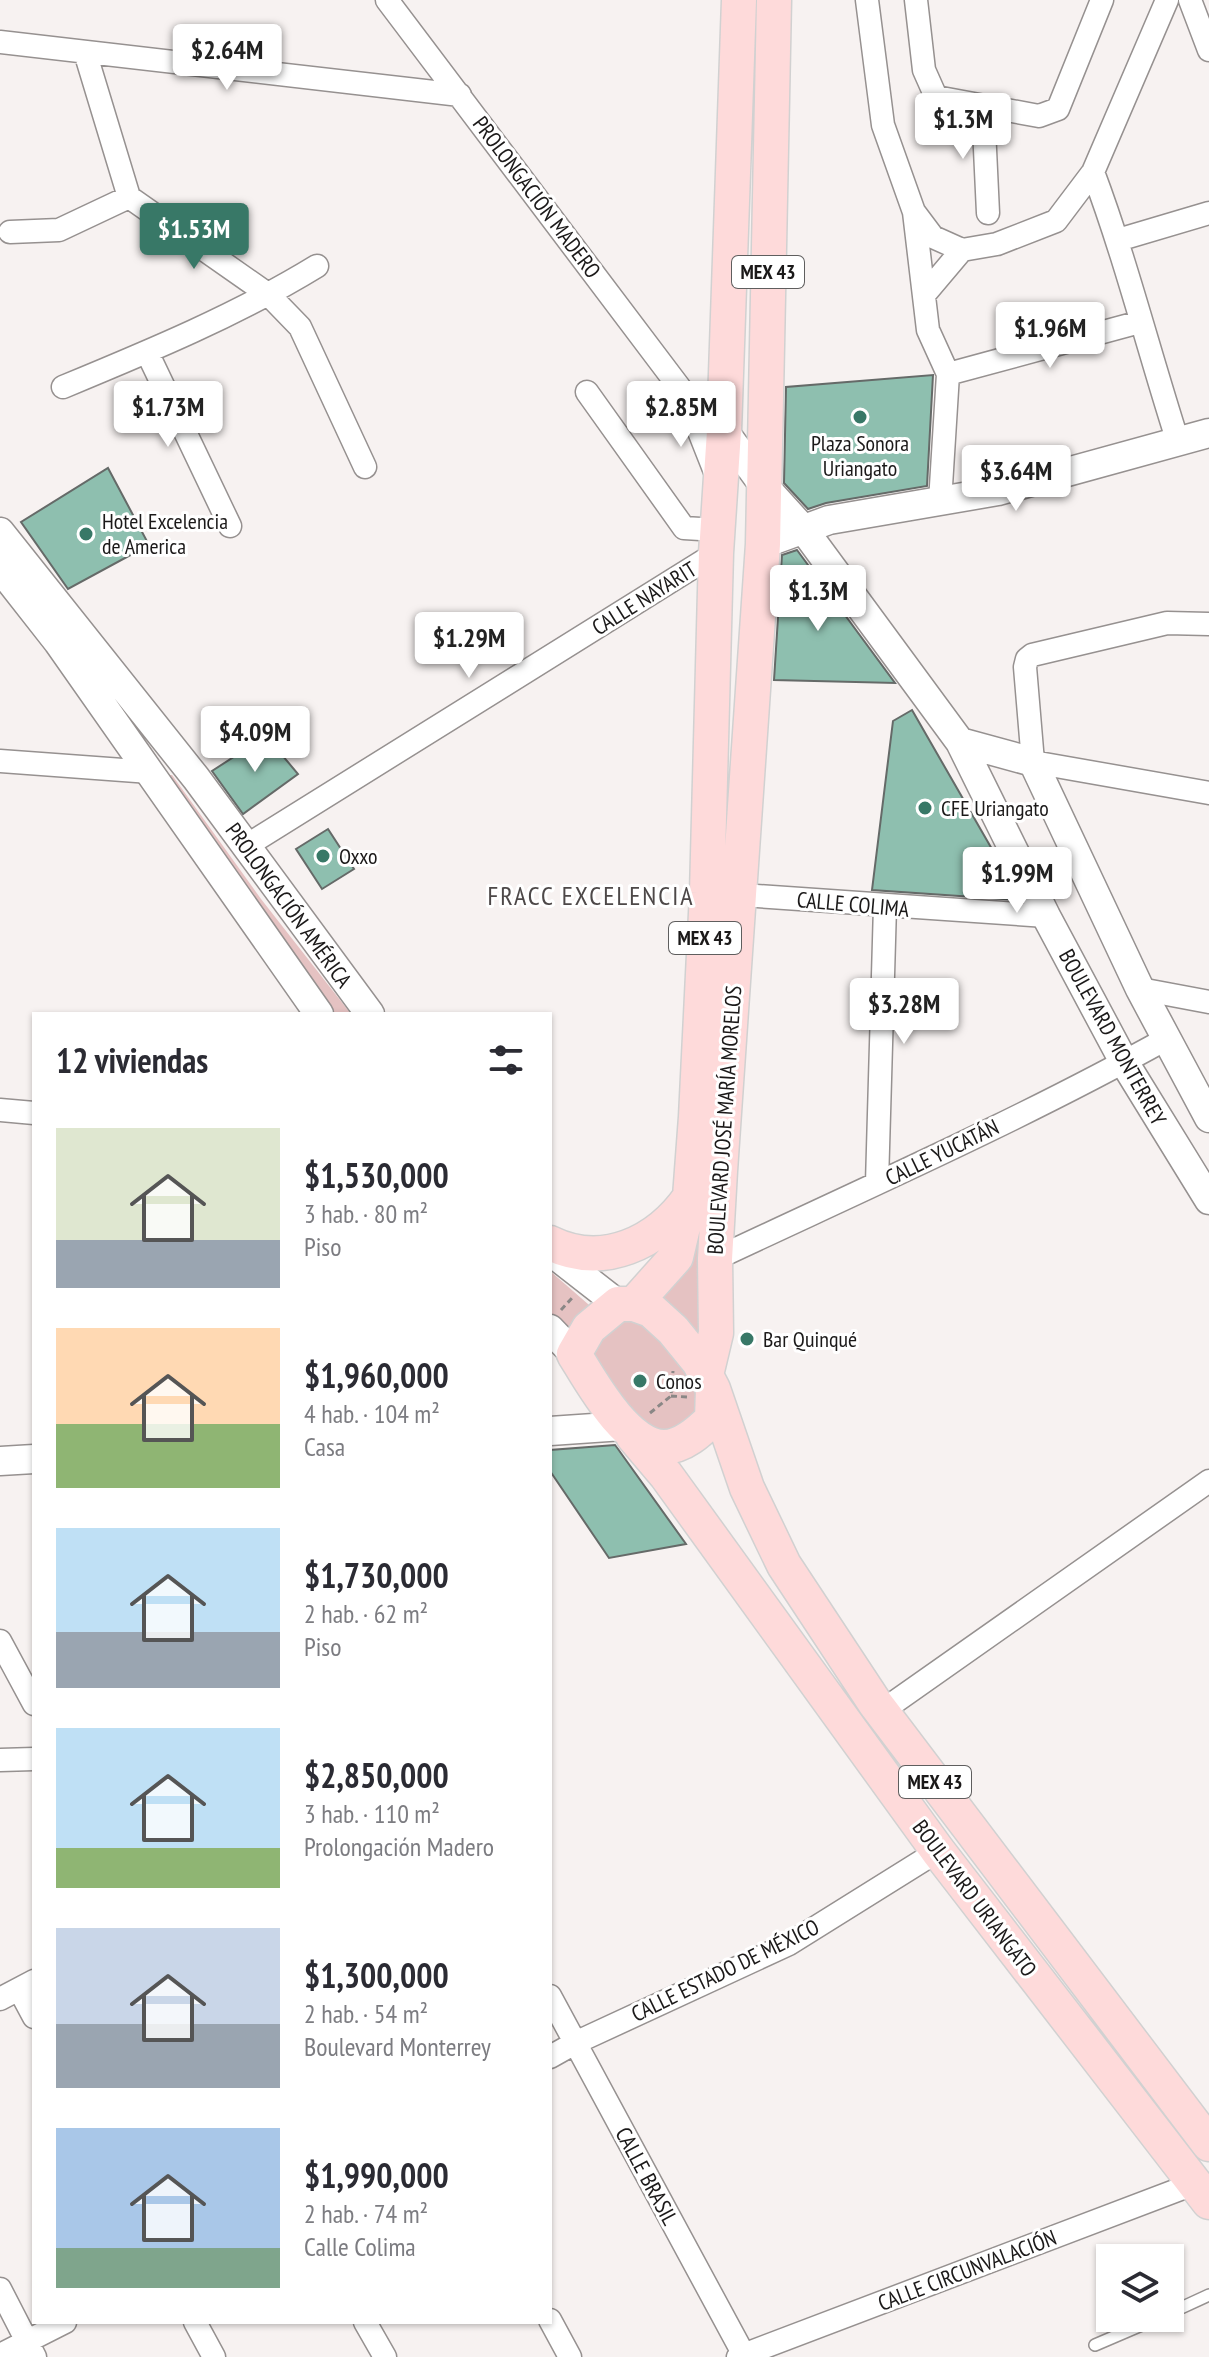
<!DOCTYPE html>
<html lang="es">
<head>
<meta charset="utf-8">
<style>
  :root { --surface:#fff; --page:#f7f7f7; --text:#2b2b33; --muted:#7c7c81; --accent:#387867 }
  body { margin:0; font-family:"PT Sans Narrow",sans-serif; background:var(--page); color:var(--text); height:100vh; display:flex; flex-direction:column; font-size:30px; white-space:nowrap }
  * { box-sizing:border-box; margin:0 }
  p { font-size:26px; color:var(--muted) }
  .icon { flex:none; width:44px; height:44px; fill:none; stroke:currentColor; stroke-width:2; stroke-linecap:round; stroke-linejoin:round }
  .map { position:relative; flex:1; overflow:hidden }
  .details { position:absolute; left:32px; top:1012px; width:520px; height:1312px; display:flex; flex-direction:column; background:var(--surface); border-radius:0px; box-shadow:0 2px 6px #0004 }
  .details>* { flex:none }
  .tools { position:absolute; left:1096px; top:2244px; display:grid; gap:16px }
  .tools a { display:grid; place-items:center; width:88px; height:88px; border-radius:0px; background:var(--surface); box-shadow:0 2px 6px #0004; font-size:40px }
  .price { position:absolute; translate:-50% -68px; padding:0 18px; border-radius:8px; background:#fff; color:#222; font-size:26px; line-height:52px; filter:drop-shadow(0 2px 4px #0008) }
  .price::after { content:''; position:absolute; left:50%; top:48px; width:24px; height:18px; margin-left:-12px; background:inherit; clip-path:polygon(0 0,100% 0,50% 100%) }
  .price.selected { background:var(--accent); color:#fff }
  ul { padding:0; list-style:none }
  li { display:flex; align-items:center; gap:24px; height:200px; padding:0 24px }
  li span { display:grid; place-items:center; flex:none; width:224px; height:160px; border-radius:0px; color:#555 }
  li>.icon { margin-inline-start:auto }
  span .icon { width:96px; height:96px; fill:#fffc; stroke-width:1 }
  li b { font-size:34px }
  h2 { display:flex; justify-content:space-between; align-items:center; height:96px; padding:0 24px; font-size:34px }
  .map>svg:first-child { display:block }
  .green { fill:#e5c2c2 }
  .building { fill:#8ebfaf; stroke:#656a68; stroke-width:2 }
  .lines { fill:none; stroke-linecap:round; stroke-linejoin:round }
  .service-casing { stroke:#969190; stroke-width:14 }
  .minor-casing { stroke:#969190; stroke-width:25 }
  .tertiary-casing { stroke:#969190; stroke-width:31 }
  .primary-casing { stroke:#d1d1d1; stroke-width:37 }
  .path { stroke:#8a8786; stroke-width:3; stroke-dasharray:6 4; stroke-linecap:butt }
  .service { stroke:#fff; stroke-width:11 }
  .minor { stroke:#fff; stroke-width:22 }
  .tertiary { stroke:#fff; stroke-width:28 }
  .primary { stroke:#fedada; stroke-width:34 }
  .poi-dot { fill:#387867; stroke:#fff; stroke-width:3 }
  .labels { text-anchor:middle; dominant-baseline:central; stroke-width:6; stroke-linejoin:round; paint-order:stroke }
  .shield { fill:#fff; stroke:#5f5e5e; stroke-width:2 }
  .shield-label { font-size:20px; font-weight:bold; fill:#1b1919 }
  .street-label { font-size:22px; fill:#1b1919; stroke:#fff }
  .poi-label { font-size:22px; fill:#1b1919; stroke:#fff; text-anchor:start }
  .quarter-label { font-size:26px; letter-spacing:2px; fill:#4d4848; stroke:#fff }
</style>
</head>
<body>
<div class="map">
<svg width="1209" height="2357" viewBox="0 0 1209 2357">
  <rect width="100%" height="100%" fill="#f7f2f1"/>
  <path class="green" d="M161,775H172L261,899L351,1014H332Z
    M699,1231H705L701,1332L698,1337L662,1299L672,1287Z
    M550,1271L596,1311L568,1338L550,1315Z
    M619,1320L640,1321L675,1355L699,1392L702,1421L666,1443L601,1386L593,1351L595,1339Z"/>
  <path class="building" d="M933,375L927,486L826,503L808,509L784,483L786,387Z
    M108,468L149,545L68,589L21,522Z
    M797,550L895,683L774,680L782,555Z
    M912,710L1008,877L1019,900L872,890L893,721Z
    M266,736L298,774L243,814L212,771Z
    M328,829L354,869L322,889L296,849Z
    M615,1445L618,1449L686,1544L609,1558L550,1471V1450Z"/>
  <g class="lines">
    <defs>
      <path id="service" d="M1170,2313L1209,2295
        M1095,2345L1158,2318"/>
      <path id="minor" d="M387,0L686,396L724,431
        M867,0L883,125L914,212L928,330L948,374L940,502
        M916,0L924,70L936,97L1039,116L1058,109L1102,0
        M1190,0L1209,50
        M0,42L460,95
        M85,52L129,197L269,295L300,327L365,467
        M983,107L988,213
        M1093,172C1126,260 1149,352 1178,442
        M915,213L933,237L962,250L997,244L1056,221L1093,172L1167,0
        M10,232L59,230L129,197
        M1118,240L1209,213
        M924,295L962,250
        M147,352L230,526
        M948,374L1140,322
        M63,387C150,351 237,315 317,266
        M587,392L684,528L717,530
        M687,401L717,477
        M1209,624L1167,623L1032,655L1027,659L1025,667L1033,762L1209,793
        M0,761L150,772
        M246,846L716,553
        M728,894L1046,916
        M1140,989L1209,1002
        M0,1110L34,1113
        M877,1183L885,906
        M715,1259C866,1188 1020,1120 1166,1039
        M0,1641L34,1704
        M882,1711L1209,1481
        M0,1760L34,1759
        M19,1989L34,2017
        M550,1996L745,2357
        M0,1999L34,1981
        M550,2057L575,2043L789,1944L938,1851
        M0,2289L35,2357
        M550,2320L570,2357
        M195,2322L214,2357
        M365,2322L385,2357
        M0,2355L65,2322
        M738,2357L1196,2183"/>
      <path id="tertiary" d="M724,431L764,486L804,530L960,742L1046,916L1124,1062L1209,1200
        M0,532L196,778L370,1014
        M763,544L829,520L998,491L1209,433
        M0,568L58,642L319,1014
        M960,742L1033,762L1140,989L1209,1118
        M550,1251L618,1304
        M550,1329L574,1354
        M550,1431L623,1426
        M0,1461L34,1459"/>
      <path id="primary" d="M550,1243C603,1269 658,1243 690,1197
        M634,1304L676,1257L690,1197L696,1117L707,893L716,553L724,431L739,0
        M706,1375L716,1333L715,1259L720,1171L763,544L774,0
        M713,1389L712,1419C700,1431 683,1447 664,1447C626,1446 592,1383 574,1354L589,1328L618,1304H634L651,1310L673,1330L699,1362L713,1389L747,1488L784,1565L875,1703L1209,2144
        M633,1436L666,1475L938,1851L1209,2202"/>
    </defs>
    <use href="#service" class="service-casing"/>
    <use href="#minor" class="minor-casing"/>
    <use href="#tertiary" class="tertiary-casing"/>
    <use href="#primary" class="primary-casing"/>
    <path class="path" d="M561,1310L572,1298
      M671,1396L687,1397
      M650,1413L671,1396L673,1371"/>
    <use href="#service" class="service"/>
    <use href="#minor" class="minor"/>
    <use href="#tertiary" class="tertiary"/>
    <use href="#primary" class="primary"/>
  </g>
  <g class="poi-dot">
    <circle cx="860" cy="417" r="8"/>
    <circle cx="86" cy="534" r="8"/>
    <circle cx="925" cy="808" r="8"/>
    <circle cx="323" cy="856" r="8"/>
    <circle cx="747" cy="1339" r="8"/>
    <circle cx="640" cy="1381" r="8"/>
  </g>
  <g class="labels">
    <g class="shield">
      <rect x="732" y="256" width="72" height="32" rx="6"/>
      <rect x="669" y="922" width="72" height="32" rx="6"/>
      <rect x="899" y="1766" width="72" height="32" rx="6"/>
    </g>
    <g class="shield-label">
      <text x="768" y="272">MEX 43</text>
      <text x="705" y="938">MEX 43</text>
      <text x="935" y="1782">MEX 43</text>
    </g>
    <g class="street-label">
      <text transform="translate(537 197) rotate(53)">PROLONGACIÓN MADERO</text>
      <text transform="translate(644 598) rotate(-32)">CALLE NAYARIT</text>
      <text transform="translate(853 904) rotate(5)">CALLE COLIMA</text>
      <text transform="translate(289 905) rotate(54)">PROLONGACIÓN AMÉRICA</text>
      <text transform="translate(1113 1037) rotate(61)">BOULEVARD MONTERREY</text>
      <text transform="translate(724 1120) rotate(-86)">BOULEVARD JOSÉ MARÍA MORELOS</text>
      <text transform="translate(942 1152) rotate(-26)">CALLE YUCATÁN</text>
      <text transform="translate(975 1898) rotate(53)">BOULEVARD URIANGATO</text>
      <text transform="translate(725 1970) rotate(-26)">CALLE ESTADO DE MÉXICO</text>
      <text transform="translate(647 2176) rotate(62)">CALLE BRASIL</text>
      <text transform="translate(967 2270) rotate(-21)">CALLE CIRCUNVALACIÓN</text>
    </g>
    <g class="poi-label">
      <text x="860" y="443" text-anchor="middle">Plaza Sonora<tspan x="860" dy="25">Uriangato</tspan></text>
      <text x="102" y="521">Hotel Excelencia<tspan x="102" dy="25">de America</tspan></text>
      <text x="941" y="808">CFE Uriangato</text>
      <text x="339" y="856">Oxxo</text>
      <text x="763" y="1339">Bar Quinqué</text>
      <text x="656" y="1381">Conos</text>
    </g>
    <g class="quarter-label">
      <text x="591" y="895">FRACC EXCELENCIA</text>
    </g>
  </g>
</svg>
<div class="tools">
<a><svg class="icon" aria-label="layers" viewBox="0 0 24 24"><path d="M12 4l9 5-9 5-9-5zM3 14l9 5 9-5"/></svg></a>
</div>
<b class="price" style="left:227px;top:92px">$2.64M</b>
<b class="price" style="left:963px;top:161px">$1.3M</b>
<b class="price selected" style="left:194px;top:271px">$1.53M</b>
<b class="price" style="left:1050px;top:370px">$1.96M</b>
<b class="price" style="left:168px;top:449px">$1.73M</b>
<b class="price" style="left:681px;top:449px">$2.85M</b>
<b class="price" style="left:1016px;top:513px">$3.64M</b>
<b class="price" style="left:818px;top:633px">$1.3M</b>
<b class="price" style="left:469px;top:680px">$1.29M</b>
<b class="price" style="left:255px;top:774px">$4.09M</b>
<b class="price" style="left:1017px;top:915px">$1.99M</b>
<b class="price" style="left:904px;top:1046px">$3.28M</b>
<section class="details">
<h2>12 viviendas<svg class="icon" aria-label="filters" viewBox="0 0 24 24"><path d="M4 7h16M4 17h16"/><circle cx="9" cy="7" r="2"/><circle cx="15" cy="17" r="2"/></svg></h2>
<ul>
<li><span style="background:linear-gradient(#dfe7d0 70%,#9aa5b1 0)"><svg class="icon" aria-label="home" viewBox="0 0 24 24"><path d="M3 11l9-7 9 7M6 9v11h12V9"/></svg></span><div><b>$1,530,000</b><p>3 hab. · 80 m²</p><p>Piso</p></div></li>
<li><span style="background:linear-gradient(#ffd9b3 60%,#8fb573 0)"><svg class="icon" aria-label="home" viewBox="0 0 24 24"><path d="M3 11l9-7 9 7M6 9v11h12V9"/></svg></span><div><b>$1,960,000</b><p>4 hab. · 104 m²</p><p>Casa</p></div></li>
<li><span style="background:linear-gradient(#bfe0f5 65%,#9aa5b1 0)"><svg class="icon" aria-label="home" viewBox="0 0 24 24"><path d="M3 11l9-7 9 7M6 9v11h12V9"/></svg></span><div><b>$1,730,000</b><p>2 hab. · 62 m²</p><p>Piso</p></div></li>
<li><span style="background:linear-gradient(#bfe0f5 75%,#8fb573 0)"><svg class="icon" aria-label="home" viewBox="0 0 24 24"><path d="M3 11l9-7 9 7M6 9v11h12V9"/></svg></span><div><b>$2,850,000</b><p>3 hab. · 110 m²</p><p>Prolongación Madero</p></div></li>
<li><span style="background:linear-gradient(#c9d6e8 60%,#9aa5b1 0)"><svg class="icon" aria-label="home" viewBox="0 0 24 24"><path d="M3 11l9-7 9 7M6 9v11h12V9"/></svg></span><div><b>$1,300,000</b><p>2 hab. · 54 m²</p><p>Boulevard Monterrey</p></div></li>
<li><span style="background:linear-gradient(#a9c7e8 75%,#7fa58c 0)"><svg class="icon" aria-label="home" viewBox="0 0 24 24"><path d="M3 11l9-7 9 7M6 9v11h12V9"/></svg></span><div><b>$1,990,000</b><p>2 hab. · 74 m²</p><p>Calle Colima</p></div></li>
</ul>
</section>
</div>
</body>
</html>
